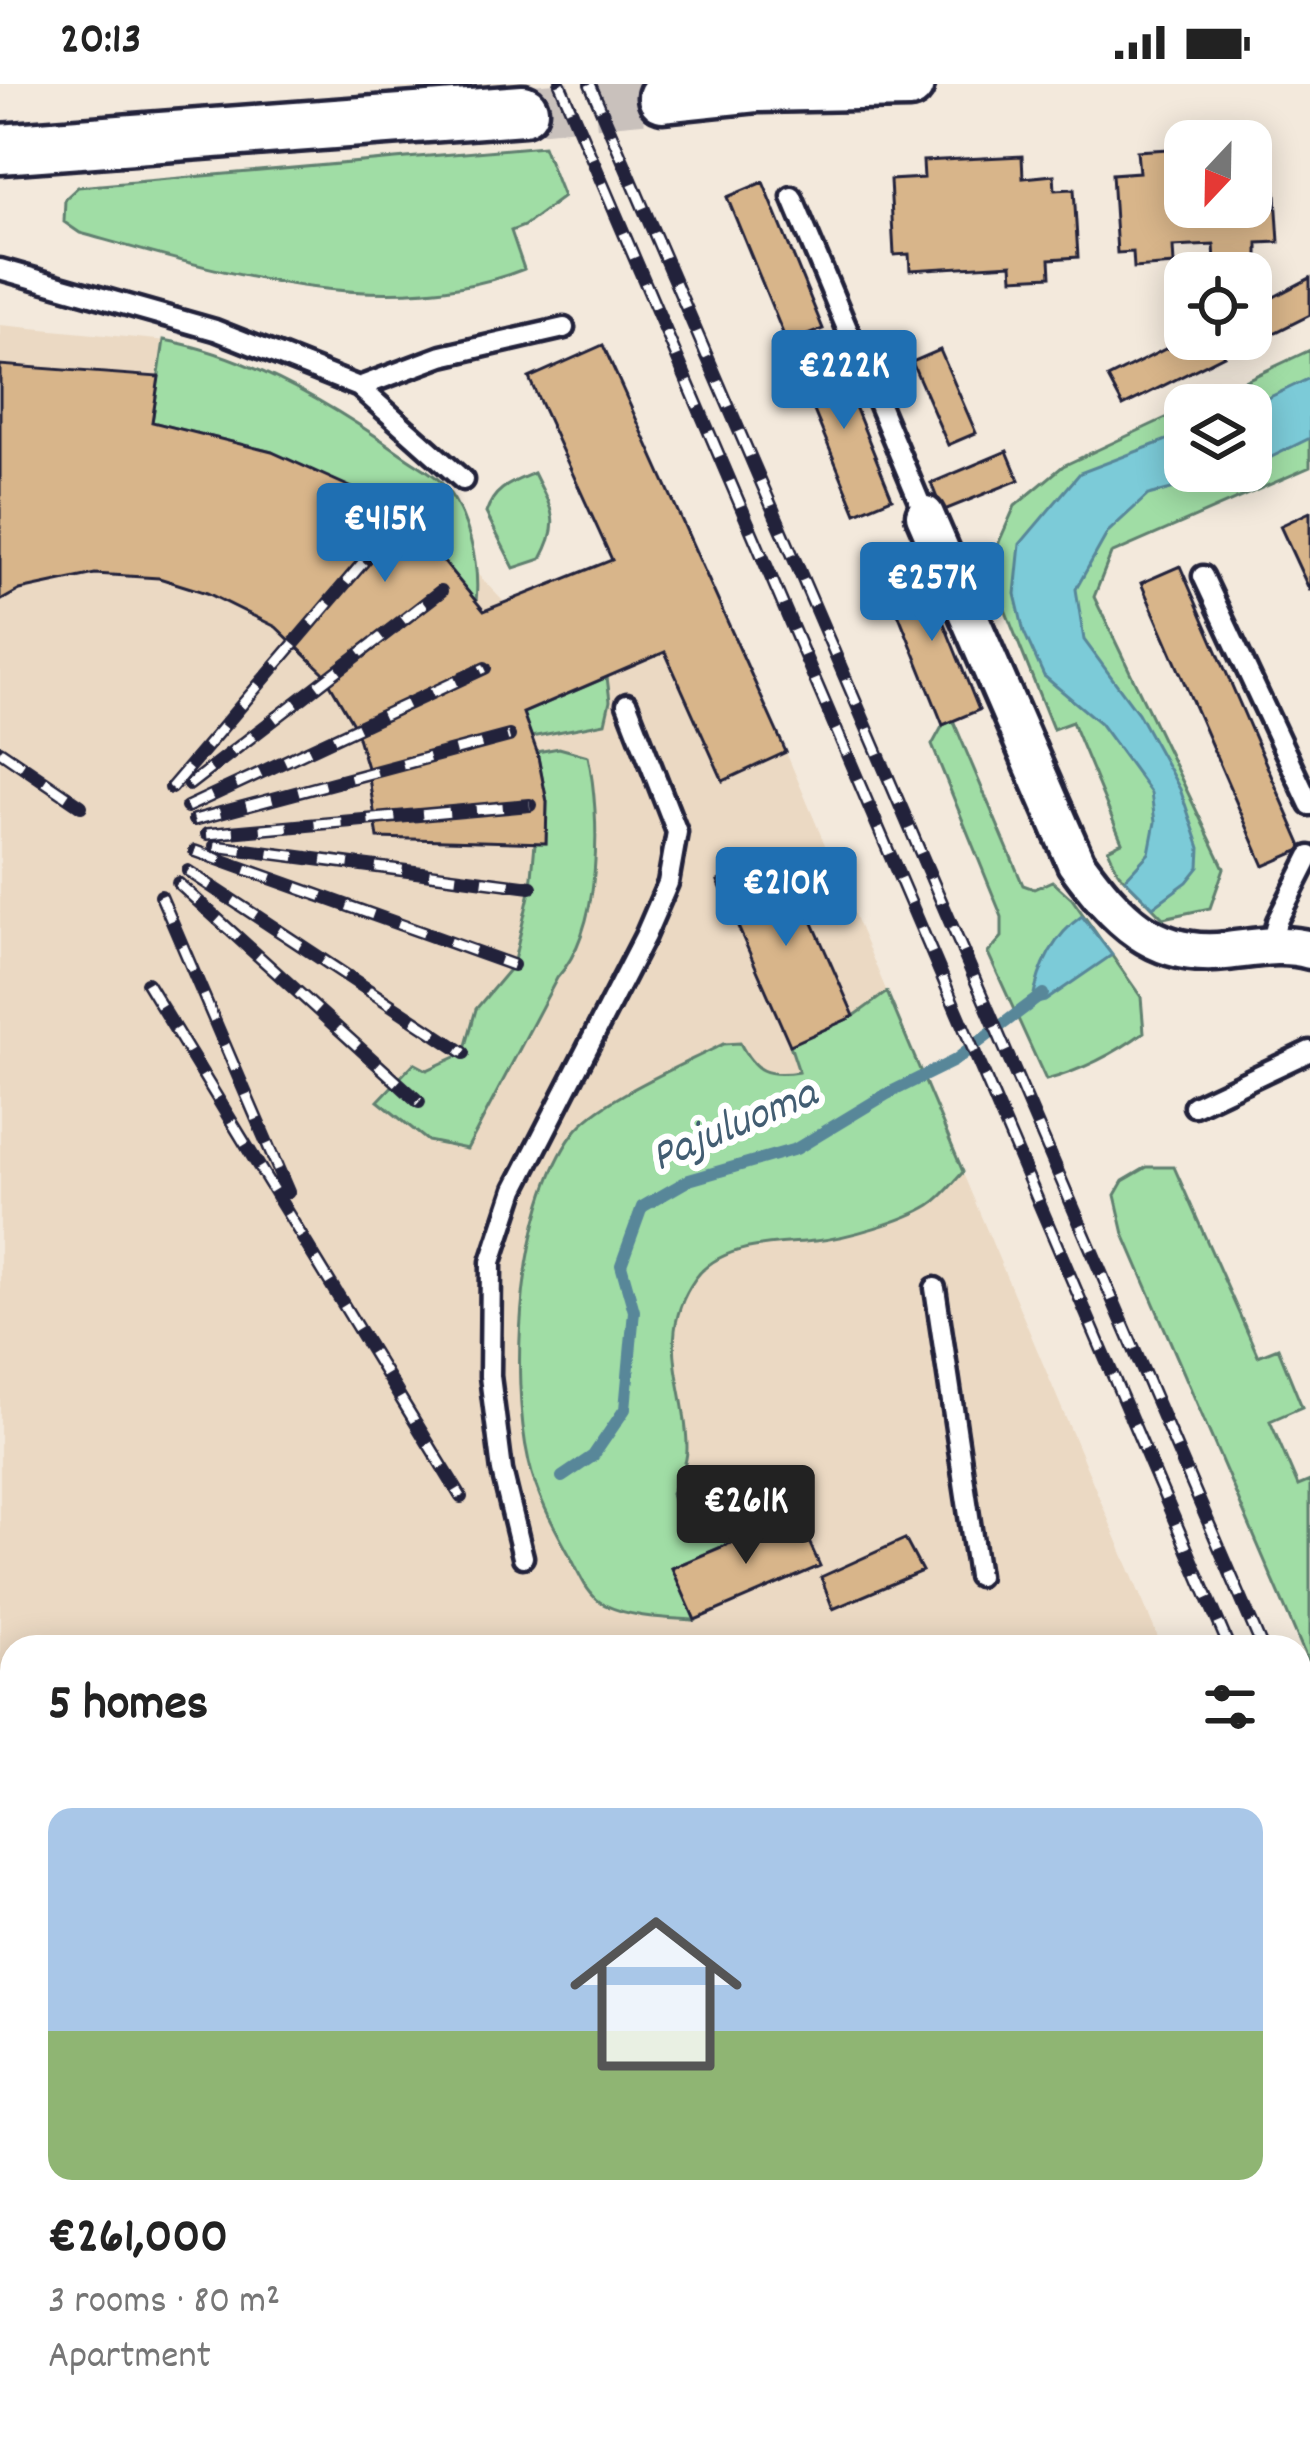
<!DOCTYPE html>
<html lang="en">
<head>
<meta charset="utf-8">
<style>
  :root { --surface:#fff; --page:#f2f2f2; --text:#222; --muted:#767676; --accent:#1f6fb2 }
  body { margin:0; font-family:Dekko,sans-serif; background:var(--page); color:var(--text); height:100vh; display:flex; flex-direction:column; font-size:45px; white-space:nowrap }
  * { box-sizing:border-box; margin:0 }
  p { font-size:39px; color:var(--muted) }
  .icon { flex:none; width:66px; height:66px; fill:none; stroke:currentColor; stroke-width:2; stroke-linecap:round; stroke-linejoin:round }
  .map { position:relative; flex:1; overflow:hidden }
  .sheet { position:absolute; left:0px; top:1551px; width:1311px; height:807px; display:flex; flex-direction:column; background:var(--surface); border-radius:36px 36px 0 0; box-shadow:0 6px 30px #0003 }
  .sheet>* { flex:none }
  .needle { width:78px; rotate:202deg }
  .fabs { position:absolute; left:1164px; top:36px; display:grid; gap:24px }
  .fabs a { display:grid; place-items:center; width:108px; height:108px; border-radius:24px; background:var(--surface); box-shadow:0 6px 30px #0003; font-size:60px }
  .price { position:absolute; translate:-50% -102px; padding:0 27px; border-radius:12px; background:var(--accent); color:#fff; font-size:39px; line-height:78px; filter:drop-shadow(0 3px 6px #0008) }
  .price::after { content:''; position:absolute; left:50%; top:72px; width:36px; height:27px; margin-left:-18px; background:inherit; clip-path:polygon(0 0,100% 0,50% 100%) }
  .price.on { background:#222; color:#fff }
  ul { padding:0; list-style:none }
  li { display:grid; align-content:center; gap:24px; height:636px; padding:0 48px }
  li span { display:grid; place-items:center; height:372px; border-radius:24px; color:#555 }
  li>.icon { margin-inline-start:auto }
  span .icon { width:216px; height:216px; fill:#fffc; stroke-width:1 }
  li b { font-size:51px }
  h2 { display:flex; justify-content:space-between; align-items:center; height:144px; padding:0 48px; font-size:51px }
  .status { display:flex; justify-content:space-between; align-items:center; height:84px; padding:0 60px; background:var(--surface); direction:ltr }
  .status svg { height:33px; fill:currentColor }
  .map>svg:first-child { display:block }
  .built { fill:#ebd9c3 }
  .green { fill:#a0dda5; stroke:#618070; stroke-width:3 }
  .water { fill:#7ccbd8; stroke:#588799; stroke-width:3 }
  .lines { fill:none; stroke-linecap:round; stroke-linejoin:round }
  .stream { stroke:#588799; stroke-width:12 }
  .building { fill:#d8b58a; stroke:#22223b; stroke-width:3 }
  .secondary-tunnel { stroke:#c9c1bc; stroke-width:48; stroke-dasharray:48 24; stroke-linecap:butt }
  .service-casing { stroke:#22223b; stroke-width:27 }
  .minor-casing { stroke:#22223b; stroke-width:45 }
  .secondary-casing { stroke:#22223b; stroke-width:57 }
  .service { stroke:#fff; stroke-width:18 }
  .minor { stroke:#fff; stroke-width:36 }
  .secondary { stroke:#fff; stroke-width:48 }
  .rail-casing { stroke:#22223b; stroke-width:14 }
  .rail { stroke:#fff; stroke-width:9; stroke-dasharray:27; stroke-linecap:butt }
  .labels { text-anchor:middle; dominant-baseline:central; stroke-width:12; stroke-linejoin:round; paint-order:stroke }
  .water-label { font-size:45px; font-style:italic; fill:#425d72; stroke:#fff }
</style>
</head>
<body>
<div class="status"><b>20:13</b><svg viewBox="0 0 49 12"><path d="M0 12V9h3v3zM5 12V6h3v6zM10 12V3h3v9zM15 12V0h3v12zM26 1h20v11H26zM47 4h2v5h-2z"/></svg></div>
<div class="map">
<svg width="1310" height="2356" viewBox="0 0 1310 2356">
  <rect width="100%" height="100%" fill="#f3e9dc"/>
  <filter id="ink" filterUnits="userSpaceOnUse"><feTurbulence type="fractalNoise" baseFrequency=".00833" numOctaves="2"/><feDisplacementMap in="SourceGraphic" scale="24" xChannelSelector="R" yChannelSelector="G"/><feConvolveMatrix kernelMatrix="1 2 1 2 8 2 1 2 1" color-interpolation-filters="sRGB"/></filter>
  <g filter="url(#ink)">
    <path class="built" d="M0,241L168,257L314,319L504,518L612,476L665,568L724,696L786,668L1162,1563H12V1621L0,1597Z
      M1299,1961L1310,1995V2356H366L363,2346H1299Z"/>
    <path class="green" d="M543,62L563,113L524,142L511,147L524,185C385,240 217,187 80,149L64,138L65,115L78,103Z
      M164,256C248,271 333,321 403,371C414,379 430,387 440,397C468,427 480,479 476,518L272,368L152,338Z
      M1310,266V383L1111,470L1094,513L1224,784L1210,824L1163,834L1118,788L1108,765L1122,758L1072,638L1053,645L988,483L1015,422L1063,382L1185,325V387H1251V321H1193Z
      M534,389C552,426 562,437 541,475L514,484L486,429C494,404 511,399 534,389Z
      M607,593L610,617L605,639L531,653L523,629Z
      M953,636L1023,801L1034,805L1052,797L1072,815L1141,913L1144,948C1113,971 1083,986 1046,996L988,869L1002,853V833L932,661L943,641Z
      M559,664L588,672C601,734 602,844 557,894L467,1065L428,1057L378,1017L414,979L427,986L464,969L476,925L513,881L531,803L535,759H546L547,718L537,668Z
      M887,908L963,1088C953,1099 943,1113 930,1121C904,1137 846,1154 815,1157C777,1161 721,1158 695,1195C653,1255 688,1305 687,1365C687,1381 679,1395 671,1409L676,1429L699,1433L763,1427L779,1438L672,1484L695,1536C666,1534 632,1534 605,1521C587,1513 578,1486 569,1470C553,1441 536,1410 529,1378C509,1291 519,1122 574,1049C598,1016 685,980 723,960L740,959C755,988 766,993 799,988L790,961L854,932Z
      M1147,1083H1174L1258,1272L1278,1264L1302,1323L1270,1337L1298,1402L1310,1397V1582L1124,1150L1115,1111L1123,1097Z
      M0,1597L12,1621V2346L0,2272V1933L9,1879L0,1858Z
      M12,2346H363L366,2356H14Z"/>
    <path class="water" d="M1310,294V354L1251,383V322Z
      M1185,349V387H1240L1148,411L1108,448L1076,505L1084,556L1138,629L1180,705L1200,764L1199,783L1187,798L1153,823L1125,795L1149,769L1155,738L1151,709L1100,639L1044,592L1024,548L1015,510L1020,460L1080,389Z
      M1082,832L1112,871L1045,917L1032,920C1038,885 1052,853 1082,832Z"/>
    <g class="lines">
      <path class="stream" d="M562,1393L593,1372L625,1325L634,1227L621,1181L642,1123L689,1096L796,1065L887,1010L954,977L1043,910
        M0,1657L5,1648
        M0,1685L12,1711
        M65,2346L67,2356"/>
    </g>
    <path class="building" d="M1263,60L1265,82L1274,81L1279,158L1258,159V175L1215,178L1214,161L1173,163L1174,181L1134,184L1133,168L1117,169L1112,90L1139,88L1137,67L1185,64V123H1251V61Z
      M1022,72L1023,94L1054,91L1055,106L1074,105L1078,173L1050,175L1051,192L1013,194L1012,180L910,186L909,170L894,171L890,96L924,94L923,77Z
      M763,98L823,245L787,259L727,113Z
      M1310,194V231L1250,261L1247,255H1251V225Z
      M1185,255H1215L1224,271L1123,322L1108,294Z
      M603,261L786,668L723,697L665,568L523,629L537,668L547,718L546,759L378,754L368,687L355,643L323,588L276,543L207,509L159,494L95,490L20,506L0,517V281L159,293L152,338L272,368L379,416L416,444L484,527L612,476L529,294Z
      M940,266L976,349L948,361L912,278Z
      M833,268L892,414L856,429L796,283Z
      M1007,367L1019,396L942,427L931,399Z
      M1310,428V507L1280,442Z
      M920,480L979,626L943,641L884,494Z
      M1180,482L1303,765L1264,782L1141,499Z
      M782,769L854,932L790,961L718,797Z
      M797,1431L820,1482L695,1536L672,1484Z
      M905,1455L922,1487L833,1525L821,1493Z"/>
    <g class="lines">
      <path class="secondary-tunnel" d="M523,26L663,13"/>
      <defs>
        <path id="service" d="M792,113L925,431
          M0,185L215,246L359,303L463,396
          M359,303L442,272L564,244
          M1203,492L1310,721
          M1271,862L1277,837L1310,772
          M1194,1022L1310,967
          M935,1204L978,1492
          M523,1473L502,1387L490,1292L491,1178L515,1105L645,852L668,799L677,748L627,620"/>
        <path id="minor" d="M925,431L1076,779C1116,834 1154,876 1227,867C1255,864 1283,858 1310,866"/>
        <path id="secondary" d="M663,13L758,3L909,0
          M0,65L523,26"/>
      </defs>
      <use href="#service" class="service-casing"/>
      <use href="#minor" class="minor-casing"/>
      <use href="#secondary" class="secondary-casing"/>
      <use href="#service" class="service"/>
      <use href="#minor" class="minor"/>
      <use href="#secondary" class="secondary"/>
      <defs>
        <path id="rail" d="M560,0L1229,1563
          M590,0L1262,1563
          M0,667L81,722
          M189,701L441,507
          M171,704L388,449
          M187,723L485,584
          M194,736L509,652
          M207,750L530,721
          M215,762L531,803
          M195,767L513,881
          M188,787L464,969
          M178,799L419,1018
          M161,812L288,1108
          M147,899L461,1413
          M1299,1650L1310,1675
          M1299,1724L1310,1750"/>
      </defs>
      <use href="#rail" class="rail-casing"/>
      <use href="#rail" class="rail"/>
    </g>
  </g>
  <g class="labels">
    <g class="water-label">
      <text transform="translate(735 1044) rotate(-23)">Pajuluoma</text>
    </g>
  </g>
</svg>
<div class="fabs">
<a><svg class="needle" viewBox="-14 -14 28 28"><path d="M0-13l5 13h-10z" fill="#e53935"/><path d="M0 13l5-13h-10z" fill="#767676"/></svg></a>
<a><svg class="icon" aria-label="locate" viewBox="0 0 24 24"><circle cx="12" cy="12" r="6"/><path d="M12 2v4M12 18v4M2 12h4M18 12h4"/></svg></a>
<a><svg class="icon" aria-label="layers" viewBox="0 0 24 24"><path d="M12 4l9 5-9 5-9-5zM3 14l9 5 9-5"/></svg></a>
</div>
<b class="price" style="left:844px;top:348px">€222K</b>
<b class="price" style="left:385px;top:501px">€415K</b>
<b class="price" style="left:932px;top:560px">€257K</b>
<b class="price" style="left:786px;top:865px">€210K</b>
<b class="price on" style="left:746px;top:1483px">€261K</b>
<section class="sheet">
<h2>5 homes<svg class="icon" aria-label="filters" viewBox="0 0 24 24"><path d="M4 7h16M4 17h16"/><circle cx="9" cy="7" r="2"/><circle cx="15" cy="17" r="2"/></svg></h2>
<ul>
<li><span style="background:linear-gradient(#a9c7e8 60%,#8fb573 0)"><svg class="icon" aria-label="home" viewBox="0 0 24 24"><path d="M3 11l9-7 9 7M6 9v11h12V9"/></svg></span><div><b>€261,000</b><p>3 rooms · 80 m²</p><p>Apartment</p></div></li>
</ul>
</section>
</div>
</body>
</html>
